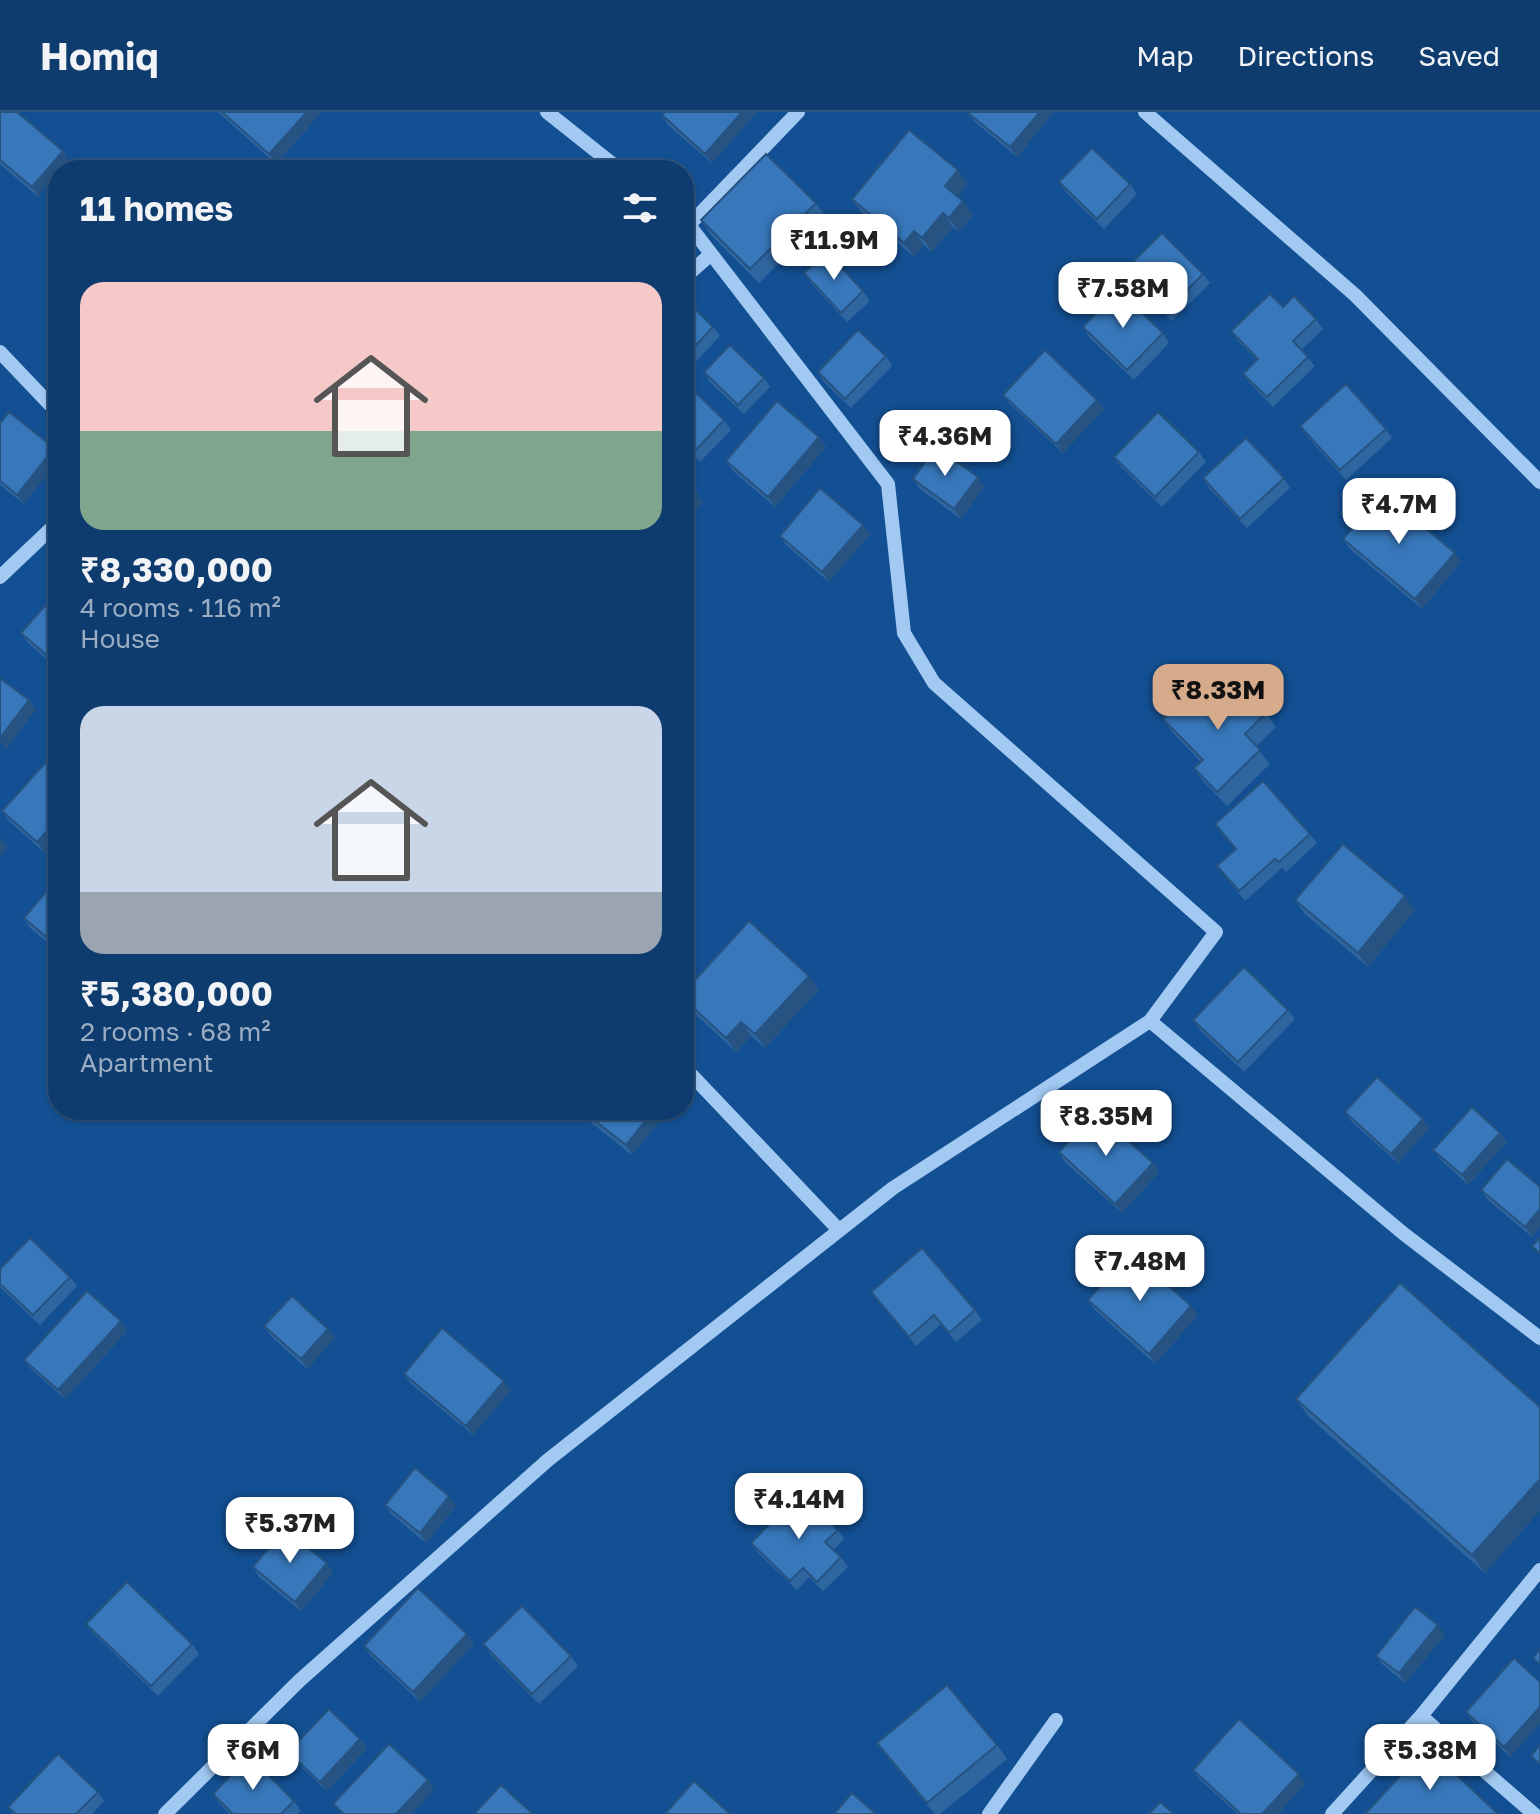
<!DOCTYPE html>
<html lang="en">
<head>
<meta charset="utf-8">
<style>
  :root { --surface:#0e3c6e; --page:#1c4776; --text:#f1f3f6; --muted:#9badc2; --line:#2e5681; --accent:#d6ab8b }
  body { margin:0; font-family:"Golos Text",sans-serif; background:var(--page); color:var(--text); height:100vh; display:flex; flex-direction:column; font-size:30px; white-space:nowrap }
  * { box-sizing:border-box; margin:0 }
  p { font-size:26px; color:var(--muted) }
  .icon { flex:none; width:44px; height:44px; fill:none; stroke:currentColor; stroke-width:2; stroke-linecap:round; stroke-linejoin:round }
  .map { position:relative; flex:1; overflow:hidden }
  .side { position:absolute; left:48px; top:48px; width:646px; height:960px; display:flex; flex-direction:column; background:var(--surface); border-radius:32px; box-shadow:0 2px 6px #0004,0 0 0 2px var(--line) }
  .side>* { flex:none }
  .price { position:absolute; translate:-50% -68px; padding:0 18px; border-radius:16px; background:#fff; color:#222; font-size:26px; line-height:52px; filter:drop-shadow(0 2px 4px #0008) }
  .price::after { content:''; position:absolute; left:50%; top:48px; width:24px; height:18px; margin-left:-12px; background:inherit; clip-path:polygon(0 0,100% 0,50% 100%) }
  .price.selected { background:var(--accent); color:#111 }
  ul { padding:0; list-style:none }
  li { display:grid; align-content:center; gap:16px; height:424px; padding:0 32px }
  li span { display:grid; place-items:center; height:248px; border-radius:24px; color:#555 }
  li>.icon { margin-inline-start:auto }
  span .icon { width:144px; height:144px; fill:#fffc; stroke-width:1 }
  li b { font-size:34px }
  h2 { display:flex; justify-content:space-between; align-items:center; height:96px; padding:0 32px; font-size:34px }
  header { display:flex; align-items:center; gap:48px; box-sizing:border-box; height:112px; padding:0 40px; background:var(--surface); border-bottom:2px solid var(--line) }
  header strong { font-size:38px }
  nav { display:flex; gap:44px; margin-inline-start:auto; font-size:28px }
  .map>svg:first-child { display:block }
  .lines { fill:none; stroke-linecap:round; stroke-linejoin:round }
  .minor { stroke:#a1c9f2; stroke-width:14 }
  .wall { fill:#2f66a0 }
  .shaded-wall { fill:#265382 }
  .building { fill:#3777ba; stroke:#265382; stroke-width:2 }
</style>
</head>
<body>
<header>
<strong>Homiq</strong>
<nav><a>Map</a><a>Directions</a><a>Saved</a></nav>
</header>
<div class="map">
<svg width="1540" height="1702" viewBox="0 0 1540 1702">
  <rect width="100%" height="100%" fill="#135093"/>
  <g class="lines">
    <path class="minor" d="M547,0L620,58
      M1145,0L1355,183L1540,370
      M684,109L689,113L888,372L904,521L934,571L1216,820L1150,909L1404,1122L1540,1226
      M689,113L798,0
      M684,166L711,142
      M0,240L58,301
      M0,465L58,410
      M684,955L839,1118
      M1421,1604L1534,1702
      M165,1702L299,1569L548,1348L893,1076L1150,909
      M989,1702L1056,1608
      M1332,1702L1421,1604L1540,1458"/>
  </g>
  <path class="wall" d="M0,0L69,49L62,58H58L38,85L0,52Z
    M218,0H319L320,2L276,52Z
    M757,0L712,51L668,13L662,3Z
    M1054,0L1017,45L975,10L968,1Z
    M1059,70L1130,72L1137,82L1104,117L1066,80Z
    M968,72L957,84L973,103L959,120L953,115L932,140L924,133L914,145L862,101L852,87Z
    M816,91L826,105L759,171L710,122L701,108Z
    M1124,159L1203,162L1210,171L1172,209L1130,168Z
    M804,161L863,179L870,189L847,210L811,171Z
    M684,186L713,215L720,224L684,262Z
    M1283,195L1316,207L1323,217L1301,238L1315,254L1273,295L1250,271L1243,262L1257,248L1238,229L1231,219Z
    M1083,215L1163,221L1169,231L1134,268L1089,225Z
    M886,244L892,254L851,296L824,270L818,260Z
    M704,260L764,266L770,275L744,302L710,270Z
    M1003,283L1097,288L1104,297L1063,341L1010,292Z
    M684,290L724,308L731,318L700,350L684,336Z
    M0,311L24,392L0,373Z
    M1300,314L1386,317L1392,326L1346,368L1306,323Z
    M819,325L826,335L775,395L733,359L726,349Z
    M1199,340L1206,350L1162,395L1120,354L1114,345Z
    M978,365L984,375L961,407L920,377L913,367Z
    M1203,366H1284L1290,376L1247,416L1209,376Z
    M863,413L870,422L829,470L786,433L780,424Z
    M1343,427L1461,450L1422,497L1350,437Z
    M58,479V557L28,531L21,521Z
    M1211,587L1266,601L1276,615L1256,635L1270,652L1227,694L1204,670L1194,656L1201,650L1173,621L1163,607Z
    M58,661V724L44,740L9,709L2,699Z
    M1215,712L1310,722L1317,731L1286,760L1282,756L1245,789L1217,754L1236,738Z
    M58,766V839L30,816L24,806Z
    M1295,788L1415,798L1368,855L1305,802Z
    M819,878L765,936L751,924L736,940L691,898L684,889V880Z
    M1288,898L1295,907L1244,960L1200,918L1193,908Z
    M575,998H669L632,1043Z
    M1345,1000L1423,1007L1429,1017L1398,1051L1352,1010Z
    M1507,1030L1468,1073L1440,1047L1433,1038Z
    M1059,1040L1153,1051L1159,1060L1122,1101L1065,1050Z
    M1540,1075V1115L1532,1125L1488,1088L1481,1078Z
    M0,1157L70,1165L77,1174L40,1213L0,1175Z
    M1400,1171L1485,1461L1309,1305L1296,1287Z
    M871,1180L975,1198L982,1208L956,1230L941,1212L916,1234Z
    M1088,1188L1198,1203L1155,1252L1095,1198Z
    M121,1209L127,1219L65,1287L31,1257L24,1248Z
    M264,1214L328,1217L335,1226L307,1257L271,1224Z
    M404,1262L504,1269L511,1278L473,1323L410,1271Z
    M385,1393L456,1394L426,1431L391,1402Z
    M838,1418L844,1427L833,1438L841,1445L848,1455L823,1479L809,1465L797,1478L758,1441L751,1431Z
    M253,1455L333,1461L301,1499L259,1465Z
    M86,1512L192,1532L199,1542L158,1584L93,1521Z
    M467,1522L474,1532L420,1590L371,1544L364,1534Z
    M1445,1523L1405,1571L1383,1553L1376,1544Z
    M483,1532L571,1544L578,1554L539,1592L490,1542Z
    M1514,1546L1510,1645L1472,1609L1466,1600Z
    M360,1627L367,1636L327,1679L295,1649L288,1640Z
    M877,1631L997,1633L1007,1647L940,1702H935L887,1645Z
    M1193,1658L1306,1671L1278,1702H1238L1199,1667Z
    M98,1680L104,1689L92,1702H13L8,1695Z
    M213,1682L294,1689L301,1699L297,1702H230L219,1691Z"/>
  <path class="shaded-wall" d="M307,0H319L320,2L276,52L269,42Z
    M742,0H757L712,51L705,42Z
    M1040,0H1054L1017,45L1010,35Z
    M63,39L69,49L62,58H58V62L38,85L32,75Z
    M958,58L968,72L954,88L945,74Z
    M963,89L973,103L959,120L949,106Z
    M943,101L953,115L932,140L922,126Z
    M914,119L924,133L914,145L904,131Z
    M1097,288L1104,297L1063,341L1056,332Z
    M819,325L826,335L775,395L768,385Z
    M54,336L58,341V349L24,392L17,383Z
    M978,365L984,375L961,407L954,397Z
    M697,381L703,391L684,413V396Z
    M863,413L870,422L829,470L822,460Z
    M1455,441L1461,450L1422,497L1415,487Z
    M29,588L36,598L6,637L0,629V626Z
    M58,707V724L44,740L37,730Z
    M1,726L8,736L0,745V728Z
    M1405,784L1415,798L1368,855L1358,841Z
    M809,864L819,878L765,936L755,922Z
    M741,910L751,924L736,940L726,926Z
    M654,998H669L632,1043L626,1033Z
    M1423,1007L1429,1017L1398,1051L1391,1042Z
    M1500,1021L1507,1030L1468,1073L1462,1063Z
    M1153,1051L1159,1060L1122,1101L1115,1092Z
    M1540,1097V1115L1532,1125L1525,1115Z
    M1191,1194L1198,1203L1155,1252L1149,1242Z
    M121,1209L127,1219L65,1287L58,1278Z
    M328,1217L335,1226L307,1257L301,1247Z
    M504,1269L511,1278L473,1323L466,1314Z
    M1540,1367V1399L1485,1461L1472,1443Z
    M449,1384L456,1394L426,1431L420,1421Z
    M327,1451L333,1461L301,1499L295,1490Z
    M1438,1513L1445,1523L1405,1571L1399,1561Z
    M467,1522L474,1532L420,1590L413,1580Z
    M1540,1595V1612L1510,1645L1504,1635Z
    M360,1627L367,1636L327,1679L320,1670Z
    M1299,1662L1306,1671L1278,1702H1262Z
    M428,1668L434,1678L412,1702H396Z"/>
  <path class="building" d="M0,0H17L63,39L32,75L0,48Z
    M222,0H307L269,42Z
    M665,0H742L705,42L662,3Z
    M969,0H1040L1010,35L968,1Z
    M909,18L958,58L945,74L963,89L949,106L943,101L922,126L914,119L904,131L852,87Z
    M1092,36L1130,72L1097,107L1059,70Z
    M766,42L816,91L750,157L701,108Z
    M1162,121L1203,162L1165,200L1124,159Z
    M827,140L863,179L841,201L804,161Z
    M1118,178L1163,221L1127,258L1083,215Z
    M1270,182L1283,195L1294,184L1316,207L1293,229L1308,245L1267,285L1243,262L1258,247L1231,219Z
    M684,186L713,215L684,246Z
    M858,218L886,244L845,287L818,260Z
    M730,233L764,266L738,293L704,260Z
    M1045,238L1097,288L1056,332L1003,283Z
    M1346,272L1386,317L1340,358L1300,314Z
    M694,279L724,308L693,341L684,332V290Z
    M777,289L819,325L768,385L726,349Z
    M9,300L54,336L17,383L0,369V311Z
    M1158,300L1199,340L1155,385L1114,345Z
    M1246,326L1284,366L1240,407L1203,366Z
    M936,335L978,365L954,397L913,367Z
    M684,370L697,381L684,396Z
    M820,376L863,413L822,460L780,424Z
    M1383,380L1455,441L1415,487L1343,427Z
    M58,479V553L21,521Z
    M0,566L29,588L0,626Z
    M1232,567L1266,601L1245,622L1260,638L1217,680L1194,656L1203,648L1163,607L1189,582L1199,592L1208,583L1211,587Z
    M46,650L58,661V707L37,730L2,699Z
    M1263,669L1310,722L1279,750L1275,747L1239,779L1217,754L1236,737L1215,712Z
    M1343,732L1405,784L1358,841L1295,788Z
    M58,766V835L24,806Z
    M749,809L809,864L755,922L741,910L726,926L684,887V880Z
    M1244,855L1288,898L1238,950L1193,908Z
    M1377,965L1423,1007L1391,1042L1345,1000Z
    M1472,995L1500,1021L1462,1063L1433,1038Z
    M581,998H654L626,1033Z
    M1096,1000L1153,1051L1115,1092L1059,1040Z
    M1507,1047L1540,1075V1097L1525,1115L1481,1078Z
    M30,1126L70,1165L33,1203L0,1172V1157Z
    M1540,1126V1142L1532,1134Z
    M922,1136L975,1198L949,1221L934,1203L909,1225L871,1180Z
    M1131,1140L1191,1194L1149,1242L1088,1188Z
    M1400,1171L1540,1295V1367L1472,1443L1296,1287Z
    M87,1179L121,1209L58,1278L24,1248Z
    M292,1184L328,1217L301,1247L264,1214Z
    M442,1216L504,1269L466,1314L404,1262Z
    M415,1356L449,1384L420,1421L385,1393Z
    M800,1381L838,1418L825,1430L841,1445L817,1470L803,1456L790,1469L751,1431Z
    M284,1417L327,1451L295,1490L253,1455Z
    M127,1470L192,1532L151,1574L86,1512Z
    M418,1476L467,1522L413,1580L364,1534Z
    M522,1494L571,1544L532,1582L483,1532Z
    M1415,1495L1438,1513L1399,1561L1376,1544Z
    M1540,1537V1552L1533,1546Z
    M1514,1546L1540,1570V1595L1504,1635L1466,1600Z
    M947,1573L997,1633L927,1691L877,1631Z
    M329,1597L360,1627L320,1670L288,1640Z
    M1239,1607L1299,1662L1262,1702H1241L1193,1658Z
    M389,1632L428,1668L396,1702H344L333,1692Z
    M1540,1633V1652L1531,1644Z
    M1427,1635L1498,1702H1365Z
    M58,1642L98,1680L76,1702H16L8,1695Z
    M249,1644L294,1689L281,1702H233L213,1682Z
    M694,1669L730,1702H665Z
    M501,1673L533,1702H474Z
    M852,1681L876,1702H834Z
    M1160,1690L1174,1702H1149Z"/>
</svg>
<b class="price" style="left:834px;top:170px">₹11.9M</b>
<b class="price" style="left:1123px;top:218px">₹7.58M</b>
<b class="price" style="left:945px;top:366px">₹4.36M</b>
<b class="price" style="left:1399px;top:434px">₹4.7M</b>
<b class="price selected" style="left:1218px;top:620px">₹8.33M</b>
<b class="price" style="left:1106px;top:1046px">₹8.35M</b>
<b class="price" style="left:1140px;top:1191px">₹7.48M</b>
<b class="price" style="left:799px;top:1429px">₹4.14M</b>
<b class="price" style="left:290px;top:1453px">₹5.37M</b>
<b class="price" style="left:253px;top:1680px">₹6M</b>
<b class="price" style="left:1430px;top:1680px">₹5.38M</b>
<section class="side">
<h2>11 homes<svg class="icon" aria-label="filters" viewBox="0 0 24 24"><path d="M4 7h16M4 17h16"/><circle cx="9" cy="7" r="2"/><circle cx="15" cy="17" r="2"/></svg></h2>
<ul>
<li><span style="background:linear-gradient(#f6c9c9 60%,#7fa58c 0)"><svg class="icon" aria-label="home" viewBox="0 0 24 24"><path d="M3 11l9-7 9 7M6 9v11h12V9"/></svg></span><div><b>₹8,330,000</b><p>4 rooms · 116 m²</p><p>House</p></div></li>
<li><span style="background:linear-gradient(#c9d6e8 75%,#9aa5b1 0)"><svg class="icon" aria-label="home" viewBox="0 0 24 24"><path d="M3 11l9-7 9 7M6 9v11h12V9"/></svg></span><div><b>₹5,380,000</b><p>2 rooms · 68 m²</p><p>Apartment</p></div></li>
</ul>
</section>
</div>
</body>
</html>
